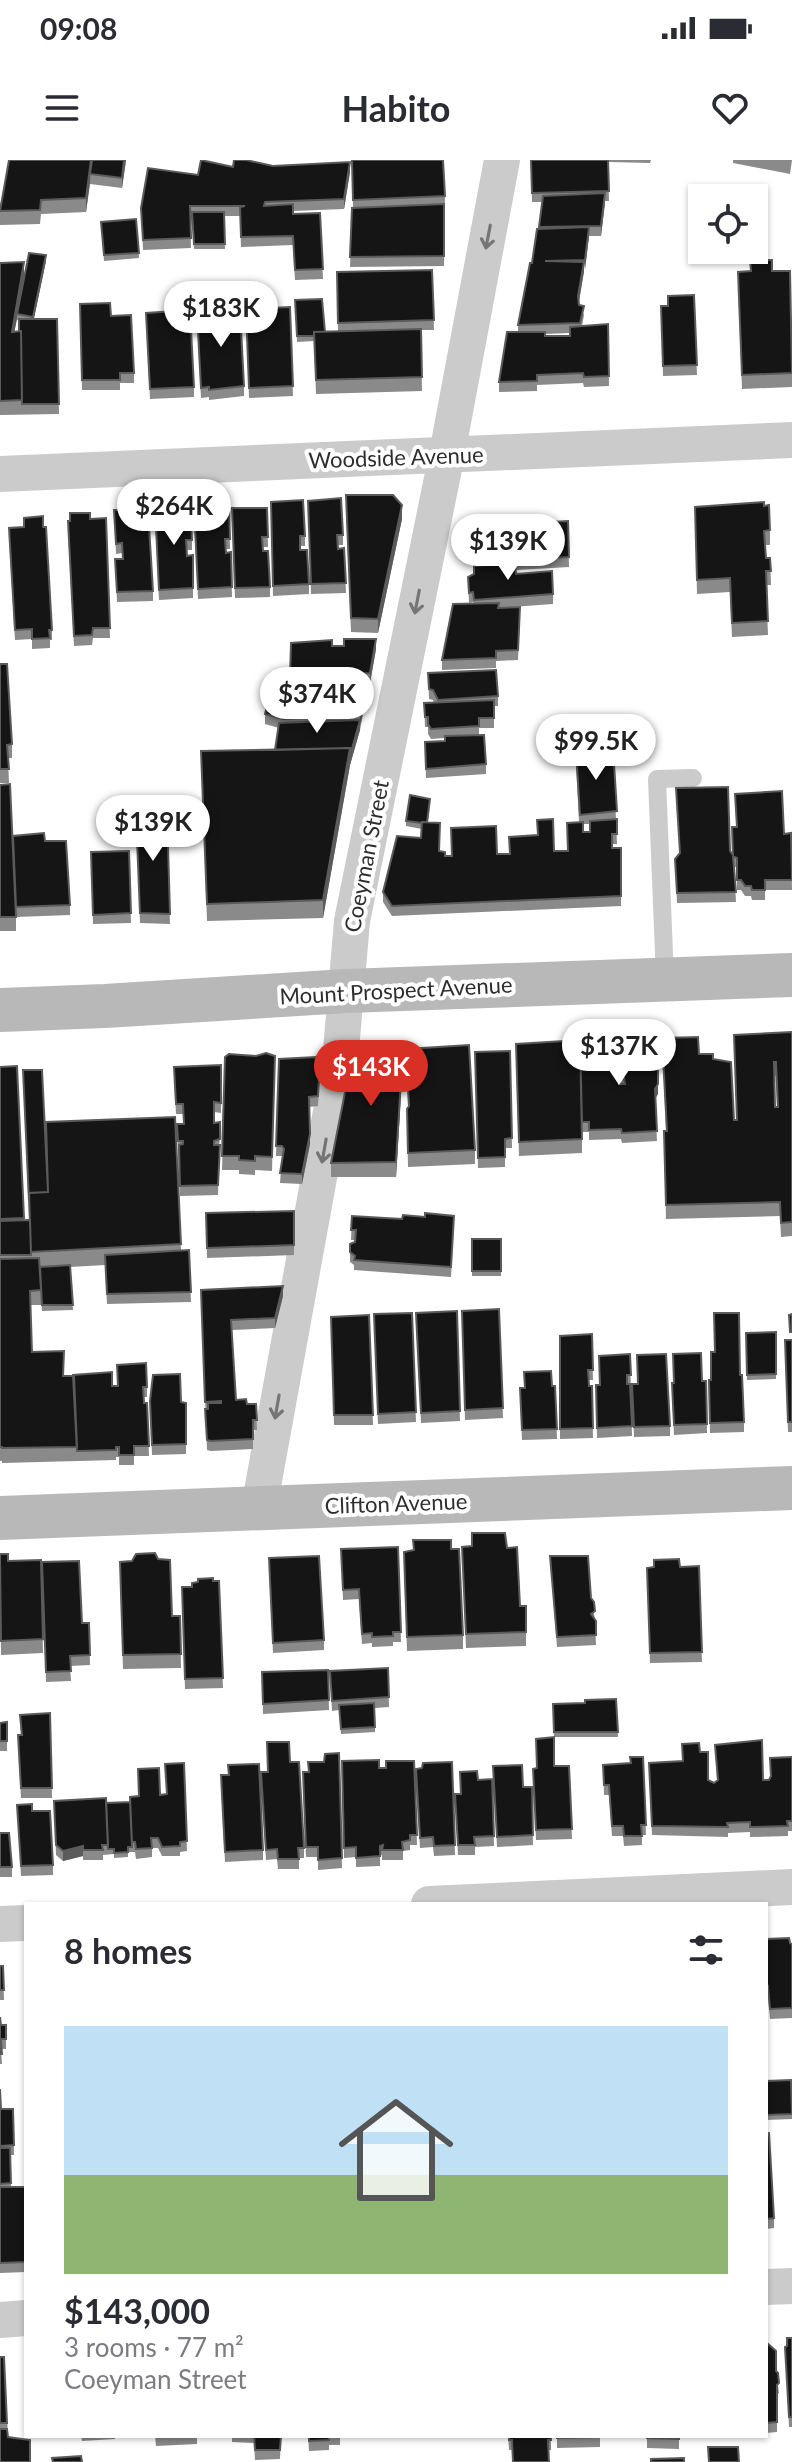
<!DOCTYPE html>
<html lang="en">
<head>
<meta charset="utf-8">
<style>
  :root { --surface:#fff; --page:#f7f7f7; --text:#2b2b33; --muted:#7c7c81; --accent:#d93025 }
  body { margin:0; font-family:Lato,sans-serif; background:var(--page); color:var(--text); height:100vh; display:flex; flex-direction:column; font-size:30px; white-space:nowrap }
  * { box-sizing:border-box; margin:0 }
  p { font-size:26px; color:var(--muted) }
  .icon { flex:none; width:44px; height:44px; fill:none; stroke:currentColor; stroke-width:2; stroke-linecap:round; stroke-linejoin:round }
  .map { position:relative; flex:1; overflow:hidden }
  .side { position:absolute; left:24px; top:1742px; width:744px; height:536px; display:flex; flex-direction:column; background:var(--surface); border-radius:0px; box-shadow:0 2px 6px #0004 }
  .side>* { flex:none }
  .tools { position:absolute; left:688px; top:24px; display:grid; gap:16px }
  .tools a { display:grid; place-items:center; width:80px; height:80px; border-radius:0px; background:var(--surface); box-shadow:0 2px 6px #0004; font-size:40px }
  .price { position:absolute; translate:-50% -68px; padding:0 18px; border-radius:28px; background:#fff; color:#222; font-size:26px; line-height:52px; filter:drop-shadow(0 2px 4px #0008) }
  .price::after { content:''; position:absolute; left:50%; top:48px; width:24px; height:18px; margin-left:-12px; background:inherit; clip-path:polygon(0 0,100% 0,50% 100%) }
  .price.active { background:var(--accent); color:#fff }
  ul { padding:0; list-style:none }
  li { display:grid; align-content:center; gap:16px; height:424px; padding:0 40px }
  li span { display:grid; place-items:center; height:248px; border-radius:0px; color:#555 }
  li>.icon { margin-inline-start:auto }
  span .icon { width:144px; height:144px; fill:#fffc; stroke-width:1 }
  li b { font-size:34px }
  h2 { display:flex; justify-content:space-between; align-items:center; height:96px; padding:0 40px; font-size:34px }
  .status { display:flex; justify-content:space-between; align-items:center; height:56px; padding:0 40px; background:var(--surface); direction:ltr }
  .status svg { height:22px; fill:currentColor }
  header { display:flex; justify-content:space-between; align-items:center; height:104px; padding:0 40px; background:var(--surface); font-size:36px; font-weight:700 }
  .map>svg:first-child { display:block }
  .lines { fill:none; stroke-linecap:round; stroke-linejoin:round }
  .lane { stroke:#cbcbcb; stroke-width:18 }
  .street { stroke:#cbcbcb; stroke-width:36 }
  .secondary { stroke:#b8b8b8; stroke-width:44 }
  .wall { fill:#8a8a8a; fill-rule:evenodd }
  .shaded-wall { fill:#5b5b5b }
  .building { fill:#151515; stroke:#5b5b5b; stroke-width:2; fill-rule:evenodd }
  .oneway { stroke:#757575 }
  .labels { text-anchor:middle; dominant-baseline:central; stroke-width:8; stroke-linejoin:round; paint-order:stroke }
  .street-label { font-size:22px; fill:#2e2e2e; stroke:#fff }
</style>
</head>
<body>
<div class="status"><b>09:08</b><svg viewBox="0 0 49 12"><path d="M0 12V9h3v3zM5 12V6h3v6zM10 12V3h3v9zM15 12V0h3v12zM26 1h20v11H26zM47 4h2v5h-2z"/></svg></div>
<header><svg class="icon" aria-label="menu" viewBox="0 0 24 24"><path d="M4 6h16M4 12h16M4 18h16"/></svg>Habito<svg class="icon" aria-label="heart" viewBox="0 0 24 24"><path d="M12 20l-8-8c-3-5 5-10 8-4 3-6 11-1 8 4z"/></svg></header>
<div class="map">
<svg width="792" height="2302" viewBox="0 0 792 2302">
  <rect width="100%" height="100%" fill="#fff"/>
  <g class="lines">
    <path class="lane" d="M665,819L657,619L693,618"/>
    <path class="street" d="M0,314L792,280
      M259,1348L340,902L352,761L447,294L502,0
      M429,1744L792,1727
      M0,1764L26,1763
      M766,2127L792,2126
      M0,2160L26,2158"/>
    <path class="secondary" d="M0,850L105,846L346,831L792,815
      M0,1358L792,1328"/>
  </g>
  <path class="wall" d="M9,0H126L122,28L90,24V23L86,52L41,54L40,64L0,65V46Z
    M352,0L445,36L444,106L350,107L352,48H353Z
    M531,0H651L650,3L608,2L609,41H605L601,76H589L579,143L584,155L582,166L608,164L609,226L584,227L583,223L537,225V231L499,232V222L518,172V165L539,69L542,42H532ZM570,173V176H545V174Z
    M733,0H792L790,14L733,3Z
    M273,6L350,12L344,49L293,51V54L320,53L323,119L295,120L293,85L241,87L240,56H224L225,89H194L192,56H190L191,88L143,90L141,48L198,15L233,7Z
    M136,59L139,98L104,101L101,62Z
    M750,100L772,111L792,171V227L742,229L738,126L750,111Z
    M46,101L34,159H57L59,254L0,255V103L24,117ZM17,160H19V171L14,172Z
    M432,110L434,170H421L422,231L316,234L314,181L297,182L295,140L325,172L338,171L337,112Z
    M694,135L697,215L663,216L661,146H668Z
    M80,144L111,156L134,213V223H120V230H82Z
    M290,147L293,236L249,238L246,149Z
    M197,162L244,226V236L209,240V237L201,238Z
    M146,163L194,227V237L150,239Z
    M308,341L343,375V385H337L338,389L344,388L346,433L311,434Z
    M271,342L305,376V386H300V390L309,424V434L273,436Z
    M229,344L230,389H225L226,393L231,392L232,437L198,439L194,356Z
    M695,347L770,370V385H765L766,398H770L771,425H766L768,475L732,477L730,432L697,434Z
    M232,348H267L268,387H263L270,427V437L235,438Z
    M114,350L153,431V441L117,442L115,399H122V393L116,394Z
    M346,350L402,359L378,473L351,472Z
    M70,353L90,359L106,358L110,478H93L92,485L74,486L68,371Z
    M155,356L192,380V390H187V396L193,395V438L159,440Z
    M568,361L569,407L516,410V414L553,434V444L499,448L520,457L518,500L496,501V508L442,510V500L474,443L473,442L469,443L468,417L474,414L477,406L475,366Z
    M9,378L52,470V480H50V488L32,489V479L15,480Z
    M291,483L376,489L370,523H368V530L360,570L350,605L323,758L207,761L201,591L275,590L279,568L265,564V554L286,533L290,524Z
    M0,504L12,584V598H8L9,623H0Z
    M428,513L498,536V546H494V568H479V575L486,604V614L426,618L425,582L445,581V578L431,579L428,574V567H425L424,543H434L433,540L429,539Z
    M613,588L617,684H612V688H621V746L392,756L383,742V732L421,678L422,669L406,666V661L430,644L428,662L439,691L445,696L510,694L538,675L537,660L554,691H568L579,662L576,602ZM583,664H590V672H583Z
    M0,625L13,676L45,681L70,745V755L16,757V771H0Z
    M735,634L784,674L791,673L792,730H765V740H752L751,736H745L741,730H737V708L734,706L736,742L677,743L675,699L730,691L733,695L737,667Z
    M167,653L170,764L140,763L136,655Z
    M129,691L131,763L93,764L91,692Z
    M792,872V1076L781,1077L780,1056L666,1059L664,971H666L662,878L713,899L734,960H736ZM774,916H776L777,947H775Z
    M603,885L655,906L658,934L655,938L657,981L622,983L621,979L589,980V972H582V993L519,996L516,898L580,891Z
    M406,889L475,990V1004L408,1007L407,963L408,947Z
    M510,891L512,988H505V1007L478,1008L475,892Z
    M256,896H275L272,1011L255,1010V1015L239,1014V1010H222L225,897Z
    M279,899L320,910L318,946L309,947L310,984L302,1024L280,1023L282,996H276Z
    M403,900L396,1017H331V1003Z
    M221,905V953L214,952V963L220,962L218,1035L180,1036L177,964H183V954H176L174,917Z
    M17,906L24,1060H29L23,910L47,1002L175,957L181,1090H189L191,1142L107,1144L105,1105L70,1107L73,1150L42,1151L41,1137V1145H30L32,1192L63,1216L112,1226L147,1227V1237H144V1243H147L149,1296H134V1305H119V1297H116V1300L2,1303V1301H0V907Z
    M294,1051V1095L207,1098L206,1053Z
    M352,1056L454,1066L451,1117L354,1110V1105L350,1102V1084L355,1082V1080H351Z
    M472,1079H501V1116H472Z
    M201,1130L283,1136L275,1168L232,1170L236,1240L247,1244H256L257,1270H253V1289L211,1291L207,1290Z
    M499,1149L503,1258L465,1260L462,1151Z
    M457,1151L460,1261L421,1263L416,1163Z
    M412,1153L416,1262L378,1264L374,1154Z
    M369,1155L373,1265H334L331,1157Z
    M776,1172V1219L747,1220L746,1173Z
    M592,1174L593,1220H588L589,1226H592L593,1278L560,1279V1176Z
    M785,1180H792V1272H788Z
    M630,1194L632,1276L597,1278L596,1225H599Z
    M524,1212L552,1226H555L557,1279L522,1280L520,1228H524Z
    M709,1220L744,1262V1272L710,1273Z
    M706,1221L707,1273L674,1275L672,1233Z
    M632,1224H637L670,1266V1276L634,1277Z
    M150,1241L186,1243V1294L152,1295Z
    M398,1387L401,1482H393V1486L372,1487V1483L362,1484L359,1439L343,1440L341,1389Z
    M462,1387L507,1388L520,1446H526V1486L466,1488Z
    M451,1389L463,1475V1489L407,1491L404,1406Z
    M0,1394L8,1401L41,1400L43,1493L1,1495Z
    M550,1396L591,1438L595,1460L596,1485L557,1487Z
    M42,1402L82,1463H89L90,1505L70,1506L71,1521L46,1522Z
    M699,1406L702,1502L650,1503L647,1408Z
    M269,1408L324,1480V1490L273,1493Z
    M120,1417L172,1456H180L181,1508L123,1509Z
    M213,1421H219L223,1528L185,1529L182,1427H192Z
    M388,1508L389,1547L375,1548V1572L341,1574L339,1550L332,1551L330,1511Z
    M328,1510L329,1550L263,1554L262,1512Z
    M616,1539L618,1577H554L553,1544L585,1543Z
    M50,1553L52,1638H21L18,1585L21,1575L20,1555Z
    M7,1562V1591H0V1563Z
    M715,1585L763,1620H769L792,1597V1671H788V1676L750,1677V1672L728,1673V1677L652,1675L649,1613L683,1601L700,1592L708,1620L714,1623L717,1620Z
    M339,1593L342,1708L318,1710V1697H306L303,1622L324,1602Z
    M643,1597L646,1675H642V1685L624,1686L623,1676H612L609,1635H604L603,1605L631,1603Z
    M342,1601L379,1608H386L414,1601L417,1685H410V1690L403,1691V1700H382V1695L380,1696V1706L356,1707V1697L344,1698Z
    M290,1602L304,1688V1698H299V1709H278L277,1699L266,1700L261,1622L268,1612Z
    M452,1602L455,1695L434,1696L433,1687L420,1688L416,1619Z
    M184,1603L187,1691L180,1692V1696H162L158,1688H152V1697L136,1699L135,1692H128V1697L114,1698V1694L103,1695V1700H83V1696L63,1701L56,1695L54,1641L106,1643L130,1642L160,1635L166,1634Z
    M493,1606L523,1627H532L533,1685L497,1687Z
    M554,1606H569L572,1679L536,1680L533,1619Z
    M492,1619L494,1686L475,1687V1695H458L455,1634H460L478,1620Z
    M221,1625L263,1690V1700L225,1702Z
    M17,1645L32,1651L53,1705V1715L21,1716Z
    M0,1673L12,1707V1717H0Z
    M766,1779L792,1784V1858L770,1859L768,1836L766,1837Z
    M0,1806H3L4,1840H0Z
    M0,1857L1,1865L6,1879V1889H1L2,1904H0Z
    M766,1921L792,1954V1959L766,1960Z
    M0,1929L1,1949L14,1985V1995H10L11,2027H26V2112L0,2113Z
    M766,1974L774,2058V2068L766,2069Z
    M792,2178V2267H789L785,2187L787,2186Z
    M766,2182L776,2211L779,2233L777,2235V2272L766,2273Z
    M0,2197H4L8,2277L0,2302Z
    M81,2276H115V2279L82,2281Z
    M155,2276H197V2284L156,2286Z
    M232,2276H281L280,2299L255,2300L254,2283L232,2282Z
    M308,2276H340V2285H329V2290L309,2291Z
    M508,2276H551V2290H548L549,2302H512V2290H509Z
    M557,2276H600V2287L557,2288Z
    M647,2276H679V2289L647,2288Z"/>
  <path class="shaded-wall" d="M91,0L90,23L86,52V38Z
    M124,0H126L122,28V18Z
    M350,2V12L344,49V39Z
    M605,33V43L601,76V66Z
    M589,67V77L585,110V100Z
    M46,95V101L33,162V157Z
    M24,102V117L12,186V172Z
    M584,102V112L578,146V136Z
    M402,345V359L378,473V459Z
    M376,479V489L370,523V513Z
    M368,520V530L360,565V555Z
    M360,560V570L350,605L323,758V740L350,588Z
    M403,886V900L396,1017V1002Z
    M658,924V934L655,939V929Z
    M310,974V984L302,1024V1014Z
    M283,1126V1136L275,1168V1158Z
    M83,1686V1696L63,1701V1691Z"/>
  <path class="building" d="M9,0H91L86,38L41,40L40,50L0,51Z
    M92,0H124L122,18L90,14Z
    M201,0L233,7L234,0H246L273,6L350,2L344,39L265,42L264,46L293,44V54L320,53L323,109L295,110L293,76L241,77L240,47L245,46H190L191,78L143,80L141,48L148,8L198,15Z
    M352,0H443L445,36L353,40Z
    M531,0H608L609,31L532,33Z
    M605,33L601,66L539,67L543,36Z
    M444,44V96L350,97L352,48Z
    M192,52H224L225,84H194Z
    M136,59L139,93L104,95L101,62Z
    M589,67L585,100L545,101L584,102L578,136L579,145L584,146L580,163L518,165L530,103H532L537,69Z
    M29,93L46,95L33,157L17,154Z
    M750,100H772V111H790L792,213L742,215L738,112L751,111Z
    M24,102L12,172L21,171L22,240L0,241V103Z
    M432,110L434,160L338,163L337,112Z
    M694,135L697,205L663,206L661,146H668V136Z
    M322,139L325,172H314V176H297L295,140Z
    M110,143L111,156L131,155L134,213H120V220H82L80,144Z
    M290,147L293,226L249,228L246,149Z
    M190,150L194,227L150,229L146,153Z
    M240,150L244,226L209,230V227L201,228L197,152Z
    M19,159H57L59,244H22L21,171H19Z
    M608,164L609,216L584,217L583,213L537,215V221L499,222L507,172H545V176H570V167Z
    M421,169L422,217L316,220L314,172Z
    M346,335H393L402,345L378,459L351,458Z
    M341,338L343,375H337L338,389L344,388L346,423L311,424L308,341Z
    M303,340L305,376H300V390H307L309,424L273,426L271,342Z
    M764,342V346L769,345L770,370L764,371L766,398H770L771,411H766L768,461L732,463L730,418L697,420L695,347Z
    M229,344L230,379H225L226,393L231,392L232,427L198,429L194,346Z
    M190,345L192,380H186L187,396L193,395V428L159,430L155,346Z
    M232,348H267L268,377H262L263,391H268L270,427L235,428Z
    M114,350H148L153,431L117,432L115,399H123L122,383L116,384Z
    M70,353H90V359L106,358L110,468H93L92,475L74,476L68,361H70Z
    M43,356V367H46L52,470H49L50,478L32,479V469L15,470L9,368L24,367V358Z
    M568,361L569,397L478,402L475,366Z
    M515,403L516,414L552,411L553,434L474,440L473,432L469,433L468,417L474,414V406Z
    M499,443L498,448L520,447L518,490L496,491V498L442,500L453,444Z
    M344,479H376L370,513L290,516L291,483L332,480V486H344Z
    M0,504H7L12,584L7,585L9,609H0Z
    M496,510L498,536L438,540L433,530L429,529L428,513Z
    M368,520L360,555L329,556V550H316V557L283,559L265,554L271,530L286,533L288,524Z
    M494,540V558H479V566L431,569L428,564V557H425L424,543Z
    M360,560L350,596V588L275,590L279,563Z
    M484,575L486,604L426,609L425,582L445,581V576Z
    M350,588L323,740L207,744L201,591Z
    M613,588L617,651L580,655L576,592Z
    M10,624L16,757H0V625Z
    M728,627L730,691L733,695L732,667H737L735,634L782,631L784,674L791,673L792,720H765V730H752L751,726H745L741,720H737V698L733,696L736,732L677,733L675,699L680,693L676,628Z
    M410,635L430,639L427,662H422V663L406,661Z
    M167,653L170,754L140,753L136,655Z
    M553,659L554,691H568L567,663L583,662V672H590V661L617,659V674H612V688H621V736L392,746L383,732L397,676L421,678L422,662L440,663L439,691L445,692V696H452L451,668L496,666L497,694H510L509,677L538,675L537,660Z
    M44,673L45,681H66L70,745L16,747L13,676Z
    M129,691L131,753L93,755L91,692Z
    M792,872V1062L781,1063L780,1042L666,1045L664,971H667L662,878L698,877L699,894H713V899L731,902L734,960H737L734,875ZM774,902H776L778,947H775Z
    M580,880L582,979L519,982L516,884Z
    M603,880V885H654L655,906L658,911V924L655,929L657,971L622,973L621,969L589,970V962H582L580,882ZM619,918H624L625,924H619Z
    M469,885L475,990L408,993L407,949L409,946L406,889Z
    M403,886L396,1002L331,1003L352,897L363,887Z
    M510,891L512,978L505,979V997L478,998L475,892Z
    M266,893L275,896L272,997L255,996V1001L239,1000V996H222L225,897L229,894L256,896Z
    M316,897L320,900L318,936L309,937L310,974L302,1014L280,1013L284,989L282,986H276L279,899Z
    M221,905V943L214,942V963L220,962V979L214,981V985H220L218,1025L180,1026L179,985L183,984V981H178L177,964H184L183,944H176L174,907Z
    M17,906L24,1058L0,1059V907Z
    M23,910H42L48,1032L29,1033V1041Z
    M175,957L181,1084L31,1092L29,1033L48,1032L46,962Z
    M294,1051V1085L207,1088L206,1053Z
    M425,1053L454,1056L451,1107L354,1100L355,1096L350,1092V1084L355,1082L356,1070H351L352,1056L402,1059L403,1055L425,1057Z
    M30,1060L31,1095H0V1061Z
    M472,1079H501V1111H472Z
    M189,1090L191,1132L107,1134L105,1095Z
    M39,1098L41,1130L30,1131L32,1192L64,1191L63,1216H74L77,1287L2,1288V1287H0V1099Z
    M70,1105L73,1145H42L40,1107Z
    M283,1126L275,1158L231,1160L236,1240L246,1239L247,1244H256L257,1260H253V1279L211,1281L207,1280L205,1249H208V1243H221V1241L205,1242L201,1130Z
    M499,1149L503,1248L465,1250L462,1151Z
    M457,1151L460,1251L421,1253L416,1153Z
    M412,1153L416,1252L378,1254L374,1154Z
    M714,1153H739L740,1215H742L744,1262L710,1263L709,1220H711V1192H715Z
    M792,1154V1172H790L789,1155Z
    M369,1155L373,1255H334L331,1157Z
    M776,1172V1214L747,1215L746,1173Z
    M592,1174L593,1210H588L589,1226H592L593,1268L560,1269V1176Z
    M785,1180H792V1262H788Z
    M701,1193L702,1221H706L707,1264L674,1265L672,1223H674L673,1194Z
    M630,1194L631,1215H627V1224H630L632,1266L597,1268L596,1225H600L599,1196Z
    M666,1194L670,1266L634,1267L632,1224H638L637,1195Z
    M146,1203L147,1227H143L144,1243H147L149,1286H134V1295H119V1287H116V1290L77,1291L73,1215L112,1212V1226H118L117,1205Z
    M551,1211L552,1226H555L557,1269L522,1270L520,1228H525L524,1212Z
    M180,1214L181,1242L186,1243V1284L152,1285L150,1241L153,1215Z
    M472,1373H505L507,1388L517,1387L520,1446H526V1472L466,1474L462,1387L472,1386Z
    M413,1380H451V1389H459L463,1475L407,1477L404,1392L414,1390Z
    M398,1387L401,1472H393V1476L372,1477V1473L362,1474L359,1429L343,1430L341,1389Z
    M155,1393L158,1399L170,1400L172,1456H180L181,1494L123,1495L120,1402L132,1401L136,1394Z
    M0,1394H8V1401L41,1400L43,1479L1,1481Z
    M319,1396L324,1480L273,1483L269,1398Z
    M550,1396H588L591,1438L594,1442L595,1451L591,1454L596,1461V1475L557,1477Z
    M679,1399L680,1407L699,1406L702,1492L650,1493L647,1408L654,1407V1400Z
    M79,1401L82,1463H89L90,1495L70,1496L71,1511L46,1512L42,1402Z
    M213,1418V1421H219L223,1518L185,1519L182,1427H192V1423L198,1422V1419Z
    M388,1508L389,1537L332,1541L330,1511Z
    M328,1510L329,1540L263,1544L262,1512Z
    M616,1539L618,1572H554L553,1544L585,1543V1540Z
    M374,1543L375,1567L341,1569L339,1545Z
    M50,1553L52,1628H21L18,1575H22L20,1555Z
    M7,1562V1581H0V1563Z
    M554,1577V1606H569L572,1669L536,1670L533,1609L537,1608L536,1579Z
    M762,1580L763,1620H769L771,1616L770,1598L792,1597V1661H787L788,1666L750,1667V1662L727,1663L728,1667L652,1666L649,1603L683,1601L682,1584L699,1583L700,1592H708V1620L714,1623L718,1620L715,1585Z
    M267,1582H289L290,1602H299L304,1688H298L299,1699H278L277,1689L266,1690L261,1612H268Z
    M339,1593L342,1698L318,1700V1687H306L303,1612H309L308,1602H324L325,1594Z
    M630,1597H643L646,1665H641L642,1676H624L623,1666H612L609,1625H604L603,1605L631,1603Z
    M379,1600V1608H386V1601H414L417,1675H410V1680L402,1682L403,1690H382L383,1685L380,1686V1696L356,1698V1687L344,1688L342,1601Z
    M452,1602L455,1685L434,1686L433,1677L420,1678L416,1609L422,1608L423,1603Z
    M184,1603L187,1681L180,1682V1686L162,1687L158,1678H151L152,1688L136,1689L135,1682H132L130,1637L139,1636L138,1609L159,1608L160,1635L167,1634L165,1604Z
    M259,1604L263,1690L225,1692L221,1615H229L228,1605Z
    M522,1605L523,1627H532L533,1675L497,1677L493,1606Z
    M477,1611L478,1620L492,1619L494,1676L474,1677L475,1685H458L455,1634H461L460,1612Z
    M106,1638L108,1685H102L103,1690H83V1686L63,1691L56,1685L54,1641Z
    M130,1642L132,1687H128V1692L114,1693V1689H108L106,1643Z
    M32,1644V1651H50L53,1705L21,1706L17,1645Z
    M0,1673H9L12,1707H0Z
    M789,1778L790,1783L792,1784V1848L770,1849L768,1826L766,1827V1779Z
    M0,1806H3L4,1830H0Z
    M0,1857L1,1865H6V1879H1L2,1894H0Z
    M791,1920L792,1954L766,1955V1921Z
    M0,1929L1,1949H13L14,1985L0,1986Z
    M769,1973L774,2058L766,2059V1974Z
    M0,1988H10L11,2023L0,2024Z
    M0,2027H26V2102L0,2103Z
    M787,2178H792V2257H789L785,2187L787,2186Z
    M766,2182L776,2191V2211L778,2213L779,2223L777,2225V2262L766,2263Z
    M0,2197H4L7,2263H0Z
    M0,2269H7L8,2277L30,2280V2302H0Z
    M254,2276H281L280,2290H255Z
    M309,2276H328L329,2280L309,2281Z
    M509,2276H551V2280H548L549,2302H513L512,2280H509Z
    M557,2276H600V2277L557,2278Z
    M647,2276H679V2279L647,2278Z
    M708,2287H738L739,2302H709Z
    M81,2296L82,2302H53L52,2298Z
    M684,2298V2302H651V2299Z"/>
  <defs><path id="oneway-shaft" d="M-6 0H5M1.5-3L5.5 0L1.5 3" fill="none" stroke-width="1.6" stroke-linecap="round" stroke-linejoin="round" transform="scale(2)"/></defs>
  <g class="oneway">
    <use href="#oneway-shaft" transform="translate(488 77) rotate(101)"/>
    <use href="#oneway-shaft" transform="translate(417 442) rotate(101)"/>
    <use href="#oneway-shaft" transform="translate(324 991) rotate(100)"/>
    <use href="#oneway-shaft" transform="translate(277 1247) rotate(100)"/>
  </g>
  <g class="labels">
    <g class="street-label">
      <text transform="translate(396 297) rotate(-2)">Woodside Avenue</text>
      <text transform="translate(366 696) rotate(-79)">Coeyman Street</text>
      <text transform="translate(396 830) rotate(-3)">Mount Prospect Avenue</text>
      <text transform="translate(396 1343) rotate(-2)">Clifton Avenue</text>
    </g>
  </g>
</svg>
<div class="tools">
<a><svg class="icon" aria-label="locate" viewBox="0 0 24 24"><circle cx="12" cy="12" r="6"/><path d="M12 2v4M12 18v4M2 12h4M18 12h4"/></svg></a>
</div>
<b class="price" style="left:221px;top:189px">$183K</b>
<b class="price" style="left:174px;top:387px">$264K</b>
<b class="price" style="left:508px;top:422px">$139K</b>
<b class="price" style="left:317px;top:575px">$374K</b>
<b class="price" style="left:596px;top:622px">$99.5K</b>
<b class="price" style="left:153px;top:703px">$139K</b>
<b class="price" style="left:619px;top:927px">$137K</b>
<b class="price active" style="left:371px;top:948px">$143K</b>
<section class="side">
<h2>8 homes<svg class="icon" aria-label="filters" viewBox="0 0 24 24"><path d="M4 7h16M4 17h16"/><circle cx="9" cy="7" r="2"/><circle cx="15" cy="17" r="2"/></svg></h2>
<ul>
<li><span style="background:linear-gradient(#bfe0f5 60%,#8fb573 0)"><svg class="icon" aria-label="home" viewBox="0 0 24 24"><path d="M3 11l9-7 9 7M6 9v11h12V9"/></svg></span><div><b>$143,000</b><p>3 rooms · 77 m²</p><p>Coeyman Street</p></div></li>
</ul>
</section>
</div>
</body>
</html>
